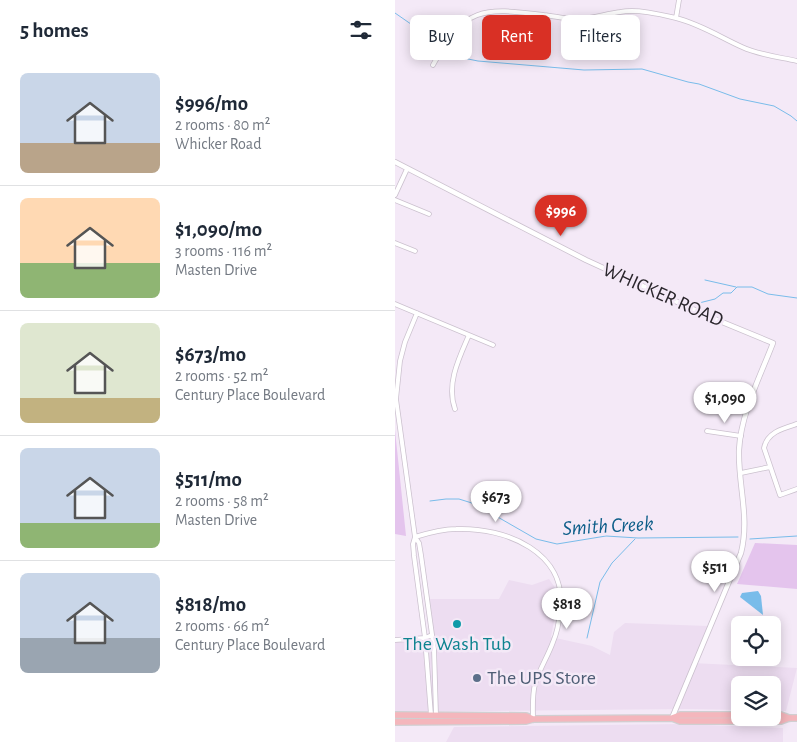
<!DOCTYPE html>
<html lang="en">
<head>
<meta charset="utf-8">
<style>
  :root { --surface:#fff; --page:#f2f2f3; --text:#1f2937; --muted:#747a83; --line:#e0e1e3; --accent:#d93025 }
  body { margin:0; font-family:"Alegreya Sans",sans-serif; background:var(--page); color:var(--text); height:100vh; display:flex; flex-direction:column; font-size:19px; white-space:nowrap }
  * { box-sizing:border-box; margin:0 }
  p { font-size:16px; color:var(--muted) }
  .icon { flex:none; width:28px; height:28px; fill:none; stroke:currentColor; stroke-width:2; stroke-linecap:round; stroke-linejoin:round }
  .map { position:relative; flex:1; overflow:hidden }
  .side { display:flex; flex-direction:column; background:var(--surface); width:395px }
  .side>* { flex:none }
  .banner { position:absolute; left:15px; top:15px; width:311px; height:45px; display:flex; gap:10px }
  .fabs { position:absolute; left:336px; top:616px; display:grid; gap:10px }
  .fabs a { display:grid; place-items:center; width:50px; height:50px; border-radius:8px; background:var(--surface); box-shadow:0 2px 12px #0003; font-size:25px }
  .price { position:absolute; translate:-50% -42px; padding:0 11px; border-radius:18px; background:#fff; color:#222; font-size:16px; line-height:32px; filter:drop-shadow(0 1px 2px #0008) }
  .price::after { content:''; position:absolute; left:50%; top:30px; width:15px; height:11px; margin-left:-8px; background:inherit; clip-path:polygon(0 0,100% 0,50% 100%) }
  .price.current { background:var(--accent); color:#fff }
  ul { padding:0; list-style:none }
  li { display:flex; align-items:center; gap:15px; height:125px; padding:0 20px }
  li+li { border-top:1px solid var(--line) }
  li span { display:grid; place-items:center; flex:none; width:140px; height:100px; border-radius:8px; color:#555 }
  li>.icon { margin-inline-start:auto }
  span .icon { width:60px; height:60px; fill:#fffc; stroke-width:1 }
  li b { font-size:21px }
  h2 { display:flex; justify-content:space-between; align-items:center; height:60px; padding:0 20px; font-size:21px }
  .chip { padding:0 18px; border-radius:8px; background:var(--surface); box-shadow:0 2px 12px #0003; font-size:18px; line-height:45px }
  .chip.current { background:var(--accent); color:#fff }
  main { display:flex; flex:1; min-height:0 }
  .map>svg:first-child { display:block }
  .built { fill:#edddf1 }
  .green { fill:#e4c4ed }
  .water { fill:#79bcea }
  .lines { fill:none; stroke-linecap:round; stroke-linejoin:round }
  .stream { stroke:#79bcea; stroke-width:1 }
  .minor-casing { stroke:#cbc1ce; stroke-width:5.5 }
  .tertiary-casing { stroke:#cbc1ce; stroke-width:6 }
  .primary-casing { stroke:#d0cfd1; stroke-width:8 }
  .minor { stroke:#fff; stroke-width:4 }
  .tertiary { stroke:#fff; stroke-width:4.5 }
  .primary { stroke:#f4b6bc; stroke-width:5.5 }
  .culture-dot { fill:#0f9aa8; stroke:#f4e9f7; stroke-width:2 }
  .service-dot { fill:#5c6f8a; stroke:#f4e9f7; stroke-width:2 }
  .labels { text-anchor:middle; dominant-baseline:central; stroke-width:5; stroke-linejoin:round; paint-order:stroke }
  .street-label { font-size:20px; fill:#2a262c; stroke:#f4e9f7 }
  .culture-label { font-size:20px; fill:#0d838f; stroke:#f4e9f7 }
  .service-label { font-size:20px; fill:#4e5e75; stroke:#f4e9f7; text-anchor:start }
  .water-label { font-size:21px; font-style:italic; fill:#0d5e89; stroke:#f4e9f7 }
</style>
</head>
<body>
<main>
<section class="side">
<h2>5 homes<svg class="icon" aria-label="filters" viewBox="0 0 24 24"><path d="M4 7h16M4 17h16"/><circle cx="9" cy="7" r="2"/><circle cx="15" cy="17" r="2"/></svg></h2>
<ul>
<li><span style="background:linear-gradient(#c9d6e8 70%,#b9a48a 0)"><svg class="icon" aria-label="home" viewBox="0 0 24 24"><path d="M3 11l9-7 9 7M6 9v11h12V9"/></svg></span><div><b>$996/mo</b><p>2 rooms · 80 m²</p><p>Whicker Road</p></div></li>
<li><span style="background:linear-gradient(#ffd9b3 65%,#8fb573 0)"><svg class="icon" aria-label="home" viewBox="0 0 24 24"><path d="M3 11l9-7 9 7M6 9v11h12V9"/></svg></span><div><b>$1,090/mo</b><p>3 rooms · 116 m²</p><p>Masten Drive</p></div></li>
<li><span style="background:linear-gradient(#dfe7d0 75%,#c2b280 0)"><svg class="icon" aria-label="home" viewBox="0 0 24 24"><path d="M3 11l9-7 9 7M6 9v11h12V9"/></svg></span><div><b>$673/mo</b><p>2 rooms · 52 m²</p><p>Century Place Boulevard</p></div></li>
<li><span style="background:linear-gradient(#c9d6e8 75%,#8fb573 0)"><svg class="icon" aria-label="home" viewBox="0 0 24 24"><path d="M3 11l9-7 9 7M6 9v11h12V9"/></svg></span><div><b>$511/mo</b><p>2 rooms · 58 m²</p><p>Masten Drive</p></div></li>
<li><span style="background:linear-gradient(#c9d6e8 65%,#9aa5b1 0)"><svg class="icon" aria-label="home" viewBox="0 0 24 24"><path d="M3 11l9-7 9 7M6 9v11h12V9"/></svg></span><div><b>$818/mo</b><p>2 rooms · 66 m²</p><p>Century Place Boulevard</p></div></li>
</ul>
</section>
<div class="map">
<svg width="402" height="742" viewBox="0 0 402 742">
  <rect width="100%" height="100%" fill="#f4e9f7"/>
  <path class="built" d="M154,579L161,589L159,621L156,637L197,646L215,655L219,632L230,623L313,626L297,663L402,668L391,711H378V685H345V710L292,709L0,712V642H40L35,599H104L114,580L137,585Z
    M286,724L388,728V742H51L59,727Z"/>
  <path class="green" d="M0,430L11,536L0,534Z
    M360,543L402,545V589L342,584Z"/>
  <path class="water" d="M363,591L366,596L368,615L345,597L347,593Z"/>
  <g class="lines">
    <path class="stream" d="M0,13L49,47L73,59L83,61L189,70L247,69L293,82L304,84L345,99L379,106L396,116L402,121
      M310,280L341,287
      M300,304L320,299L328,293H336L342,287H357L373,294L402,298
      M35,501L51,499H64L80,504L141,539L162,544L211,536L243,538L343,537
      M355,539L402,536
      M192,638L205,582L217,563L240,539"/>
    <defs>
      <path id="minor" d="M281,18L284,0
        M38,65C69,7 87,7 149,15C159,16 170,19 180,19C195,19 210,14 225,12C242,9 264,14 281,18C305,24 325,37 347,47C364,55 384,57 402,61
        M0,195L12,169
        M0,200L34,214
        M0,243L20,251
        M0,304L98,345
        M22,313L10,342L5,361L1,399L20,537L24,543L26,555L39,649L41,715
        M60,409C51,384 64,358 74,335
        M402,424C389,428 372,432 369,448L385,495L402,489
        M312,431L346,436
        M346,473L375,467
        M20,537C33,533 47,529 61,529C110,527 174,552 165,612C164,622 162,633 158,642C153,656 144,670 140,684C137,696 138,707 138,719
        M20,537L18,544L19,556L30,638L36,715
        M0,640L30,638L37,635"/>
      <path id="tertiary" d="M0,162L191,260L315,317L378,343C365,377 346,413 344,450C343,486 355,517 346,553L277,718"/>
      <path id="primary" d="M0,715L131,716L138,719
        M378,715H386L394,718
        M277,718L285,715H345
        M0,722L131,721L138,719L277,718L285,721H386L394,718H402"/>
    </defs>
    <use href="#minor" class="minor-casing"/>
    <use href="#tertiary" class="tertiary-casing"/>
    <use href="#primary" class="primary-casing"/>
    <use href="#minor" class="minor"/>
    <use href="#tertiary" class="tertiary"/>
    <use href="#primary" class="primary"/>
  </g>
  <circle class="culture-dot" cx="62" cy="624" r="5"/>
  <circle class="service-dot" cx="82" cy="678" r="5"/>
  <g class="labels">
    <g class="street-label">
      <text transform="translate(268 295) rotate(24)">WHICKER ROAD</text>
    </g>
    <g class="culture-label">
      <text x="62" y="644">The Wash Tub</text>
    </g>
    <g class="service-label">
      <text x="92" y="678">The UPS Store</text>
    </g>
    <g class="water-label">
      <text transform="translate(213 526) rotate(-3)">Smith Creek</text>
    </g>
  </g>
</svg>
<div class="fabs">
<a><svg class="icon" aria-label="locate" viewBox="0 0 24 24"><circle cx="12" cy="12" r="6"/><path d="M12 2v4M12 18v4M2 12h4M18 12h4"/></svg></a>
<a><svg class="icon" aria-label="layers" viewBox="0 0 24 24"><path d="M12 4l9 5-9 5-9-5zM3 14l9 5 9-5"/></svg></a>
</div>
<b class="price current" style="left:166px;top:237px">$996</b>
<b class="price" style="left:330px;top:424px">$1,090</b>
<b class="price" style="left:101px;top:523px">$673</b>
<b class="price" style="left:320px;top:593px">$511</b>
<b class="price" style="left:172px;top:630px">$818</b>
<div class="banner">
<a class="chip">Buy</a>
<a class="chip current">Rent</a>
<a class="chip">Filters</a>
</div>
</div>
</main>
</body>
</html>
